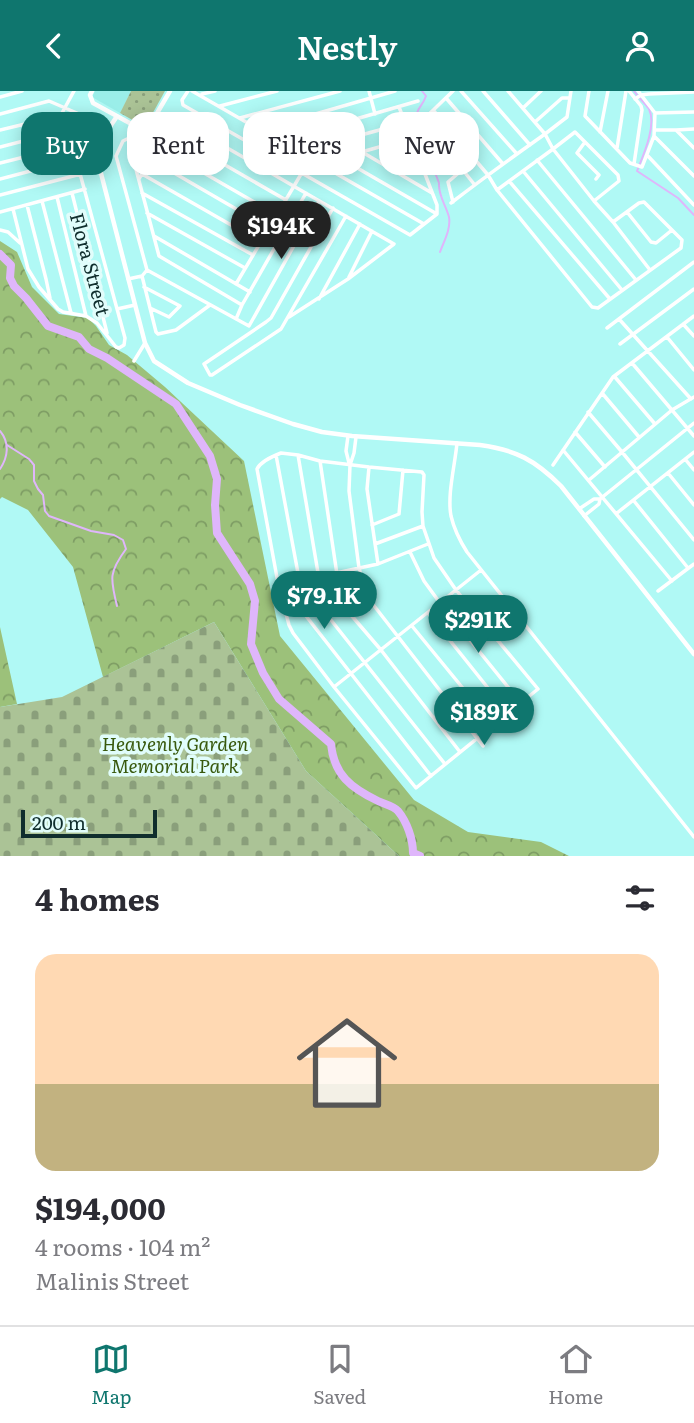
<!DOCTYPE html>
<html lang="en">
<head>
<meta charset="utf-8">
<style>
  :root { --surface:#fff; --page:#f7f7f7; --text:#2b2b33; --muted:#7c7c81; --line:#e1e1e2; --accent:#0f766e }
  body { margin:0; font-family:Literata,serif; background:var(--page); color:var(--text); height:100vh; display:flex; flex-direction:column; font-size:26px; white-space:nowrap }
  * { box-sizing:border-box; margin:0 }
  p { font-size:23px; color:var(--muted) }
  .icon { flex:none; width:38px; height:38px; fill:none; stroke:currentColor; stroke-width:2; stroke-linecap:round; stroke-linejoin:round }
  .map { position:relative; height:765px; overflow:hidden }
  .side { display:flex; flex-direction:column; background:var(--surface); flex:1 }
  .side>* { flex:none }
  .top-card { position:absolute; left:21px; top:21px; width:653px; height:63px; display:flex; gap:14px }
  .scale { position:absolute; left:21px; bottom:18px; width:136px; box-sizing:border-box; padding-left:7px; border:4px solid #102e2d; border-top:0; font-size:19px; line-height:24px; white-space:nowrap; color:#102e2d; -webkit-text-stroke:5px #e1fdfb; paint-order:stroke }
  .price { position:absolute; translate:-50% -60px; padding:0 16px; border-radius:24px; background:var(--accent); color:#fff; font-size:23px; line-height:46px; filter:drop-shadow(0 2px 4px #0008) }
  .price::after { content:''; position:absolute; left:50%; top:42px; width:21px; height:16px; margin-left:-10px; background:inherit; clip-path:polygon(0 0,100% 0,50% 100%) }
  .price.active { background:#222; color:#fff }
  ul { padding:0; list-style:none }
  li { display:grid; align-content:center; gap:14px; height:371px; padding:0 35px }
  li+li { border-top:2px solid var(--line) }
  li span { display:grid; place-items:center; height:217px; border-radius:21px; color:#555 }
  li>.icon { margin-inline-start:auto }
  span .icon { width:126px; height:126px; fill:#fffc; stroke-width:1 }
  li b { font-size:30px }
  h2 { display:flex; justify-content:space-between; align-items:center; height:84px; padding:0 35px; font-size:30px }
  .pill { padding:0 24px; border-radius:21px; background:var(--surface); box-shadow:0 4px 18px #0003; font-size:24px; line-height:63px }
  .pill.active { background:var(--accent); color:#fff }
  header { display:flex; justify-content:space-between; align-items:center; height:91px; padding:0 35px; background:var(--accent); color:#fff; font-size:32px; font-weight:600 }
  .dock { display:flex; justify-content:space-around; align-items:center; height:98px; border-top:2px solid var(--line); background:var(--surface); font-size:19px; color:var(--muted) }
  .dock a { display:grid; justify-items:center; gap:4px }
  .dock .active { color:var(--accent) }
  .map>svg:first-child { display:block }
  .built { fill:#9aeee9 }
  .forest { fill:url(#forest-crowns) }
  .cemetery { fill:url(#cemetery-stones) }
  .park { fill:url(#park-dots) }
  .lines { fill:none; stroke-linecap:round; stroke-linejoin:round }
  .stream { stroke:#dfb6fb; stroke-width:2 }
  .river { stroke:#dfb6fb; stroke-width:8 }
  .minor { stroke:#fff; stroke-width:3.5 }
  .tertiary { stroke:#fff; stroke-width:4.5 }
  .labels { text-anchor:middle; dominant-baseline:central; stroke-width:7; stroke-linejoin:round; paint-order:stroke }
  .street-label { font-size:19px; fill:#102e2d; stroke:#e1fdfb }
  .park-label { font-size:19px; font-style:italic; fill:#38590d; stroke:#e1fdfb }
</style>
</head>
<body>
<header><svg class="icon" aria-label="back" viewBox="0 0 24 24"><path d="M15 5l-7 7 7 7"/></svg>Nestly<svg class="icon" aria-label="person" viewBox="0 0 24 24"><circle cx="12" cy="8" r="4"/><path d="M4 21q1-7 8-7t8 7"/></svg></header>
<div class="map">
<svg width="694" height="765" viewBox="0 0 694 765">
  <defs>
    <pattern id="forest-crowns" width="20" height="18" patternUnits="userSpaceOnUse" patternTransform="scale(1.75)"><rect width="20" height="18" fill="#9cc17a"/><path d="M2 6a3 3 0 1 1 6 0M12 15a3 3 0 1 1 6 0" fill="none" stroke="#7e9d64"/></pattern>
    <pattern id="cemetery-stones" width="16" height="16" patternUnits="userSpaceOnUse" patternTransform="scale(1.75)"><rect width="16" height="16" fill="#abc396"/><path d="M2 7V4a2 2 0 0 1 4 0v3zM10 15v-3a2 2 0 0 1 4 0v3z" fill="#8a9f7b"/></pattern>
    <pattern id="park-dots" width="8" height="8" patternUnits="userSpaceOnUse" patternTransform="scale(1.75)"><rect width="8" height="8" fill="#abc396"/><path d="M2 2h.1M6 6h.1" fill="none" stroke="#8a9f7b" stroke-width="1.8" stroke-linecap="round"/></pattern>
  </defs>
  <rect width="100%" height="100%" fill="#b0f9f5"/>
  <path class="built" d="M95,0H131L120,22L92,6Z"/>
  <path class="forest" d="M0,150L17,161L32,196L59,223L88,227L96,235L109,254L127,264L165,296L244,370L280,545L414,709L468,741L541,751L569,765H399L306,680L214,531L103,586L73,476L28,419L2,406L0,408Z
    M0,536L17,613L0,616Z"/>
  <path class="cemetery" d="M214,531L306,680L399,765H0V616L62,606Z"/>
  <path class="park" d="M131,0H165L145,36L120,22Z"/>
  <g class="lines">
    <path class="stream" d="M422,0L426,5C421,19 415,15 417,34L439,92C438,105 446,114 449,126C451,138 444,150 440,161
      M634,0C638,6 645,12 649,18C657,34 643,65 637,80L678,107L694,124
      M0,340C10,352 8,366 0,378
      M7,354L29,368L34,374V390L38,398L43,404L45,420L49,425L91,440L114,444L123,449L126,458C109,481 110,487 117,515"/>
    <path class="river" d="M0,163L11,174L10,187L14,195L26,207L48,235L79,246L89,258L107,267L176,313L210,365L217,388L215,414L217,442L250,493L255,510L251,553L263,582L279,608L331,653C334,684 351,697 378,710C384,713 394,715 398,720C407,731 413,748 413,762L420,765"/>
    <path class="minor" d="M188,0L182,9L183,14L410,144L437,123V114L399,16
      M192,0L424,133
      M369,0L375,23
      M453,0L423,29L474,93
      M461,0L517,63
      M483,0L530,54
      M508,0L545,43L567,26L571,0
      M589,0L585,25L630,72L642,76L654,45L655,22L638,0
      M629,0L641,15L642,19L634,73
      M202,3L215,0
      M0,6L22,0
      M446,7L503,73
      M635,8L641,4L649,3L694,1
      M220,15L277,0
      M523,17L541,0
      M433,19L488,84L497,99L553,58L594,110L619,90L618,84L575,41L553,58L545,43C514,65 482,88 451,112
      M655,22L694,21
      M0,23L49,10L86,26L87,30L76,53V68L125,247L124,254L119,257L116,256L97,232L86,225L63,221L58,218L39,196L28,178L13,118
      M240,27L340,0
      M535,31L562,7H570
      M152,32L286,109
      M694,38L676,39L694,57
      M0,39L58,25L62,22L74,0
      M260,39L395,0
      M655,39H676
      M600,41L608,0
      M654,45L694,85
      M280,50L418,10
      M585,51L577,62L599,84L596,88
      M157,55L277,124
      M383,55L423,79
      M0,56L85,34
      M617,57L626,0
      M299,61L405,32
      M362,61L432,102
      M647,64L694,114
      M340,67L437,123
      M150,68L269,137
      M537,69L636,189
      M0,72L76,53
      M319,73L411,47
      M523,80L622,199
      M142,83L261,151
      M0,88L76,68
      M139,88L172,29L177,28L394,153L348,188L289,226
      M509,90L610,208
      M497,99L592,216L598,217L681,157L682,149L644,111L639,112L613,131L594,110
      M72,102L107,242
      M142,102L253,164
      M0,104L81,83
      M57,106L86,225
      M42,110L71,222
      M453,111L448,91L462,79
      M27,114L46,188L50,207
      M333,117L271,227L266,231L204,273L210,284H212L281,238L346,125
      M0,121L85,98
      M627,121L651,151L656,152L672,139
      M147,122L245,177
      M613,131L650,179
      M0,139L8,141L20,152
      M154,145L250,201
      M147,179L116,65L123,50L127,48L138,55L133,67L159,165L242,214
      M147,179L249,235
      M142,185L156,241L158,243L176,239L210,214
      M349,186L372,140
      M128,188L142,185L147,179
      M236,193L310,68
      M144,196L180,215L169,226L150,217
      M319,208L360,133
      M117,218L135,214
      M236,228L242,214L306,102
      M619,228L691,308
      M683,233L694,245
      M249,235L319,110
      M607,237L694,171
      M667,246L694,279
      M620,253L694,198
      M134,270L145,252
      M632,272L694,345
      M614,285L655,333
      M602,302L639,346
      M588,321L622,361L694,449
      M575,341L605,376
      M348,345L346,360L349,372
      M356,346L354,362L350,374L349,400L359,477L364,496L368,507L483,655
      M457,352C455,374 447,404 451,425C454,438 460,450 467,461L694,746
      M563,359L672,490
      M281,362L298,364L320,370L369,376L422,381L424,384L422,421L423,435L434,467L456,499L538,598L416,697L334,596L293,542L289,534L278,492L257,378C261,370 273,365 281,362Z
      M276,364L306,525L431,685
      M298,364L324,517L327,524L445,673
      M685,368L694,379
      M320,370L341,510L345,517L381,559L460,661
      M553,374L613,286L694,225
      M369,376L367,398L378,473
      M668,382L694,414
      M589,389L672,319L694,306
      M600,408L694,332
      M634,410L688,477
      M579,418L594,408H600L599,413L584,425
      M617,422L694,361
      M372,434L399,423L403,379
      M375,453L423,435
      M410,461L424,490L440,512L521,612
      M278,492L336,482L378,473L428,453
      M658,500L694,473
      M428,522L508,622
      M412,535L493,634
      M334,596L481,479"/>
    <path class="tertiary" d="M92,0L90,4L93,12L146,41L170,0
      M117,25C109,38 98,51 97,67L145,252L154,270L188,292L240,314L293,333L322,341L352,345L480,354C516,359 535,369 561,395L694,563"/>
  </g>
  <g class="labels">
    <g class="street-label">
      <text transform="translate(91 173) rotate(75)">Flora Street</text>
    </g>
    <g class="park-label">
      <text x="175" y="652">Heavenly Garden<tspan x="175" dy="22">Memorial Park</tspan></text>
    </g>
  </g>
</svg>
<div class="scale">200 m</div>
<b class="price active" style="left:281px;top:170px">$194K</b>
<b class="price" style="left:324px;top:540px">$79.1K</b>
<b class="price" style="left:478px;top:564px">$291K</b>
<b class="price" style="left:484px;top:656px">$189K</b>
<div class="top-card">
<a class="pill active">Buy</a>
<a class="pill">Rent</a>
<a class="pill">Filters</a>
<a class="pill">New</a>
</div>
</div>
<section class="side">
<h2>4 homes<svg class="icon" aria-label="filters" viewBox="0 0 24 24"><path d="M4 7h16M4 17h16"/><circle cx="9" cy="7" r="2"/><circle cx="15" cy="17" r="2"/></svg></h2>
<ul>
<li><span style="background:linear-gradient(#ffd9b3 60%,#c2b280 0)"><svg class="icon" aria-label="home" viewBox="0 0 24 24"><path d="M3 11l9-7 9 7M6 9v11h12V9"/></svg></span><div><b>$194,000</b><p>4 rooms · 104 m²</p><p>Malinis Street</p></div></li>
</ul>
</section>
<nav class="dock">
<a class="active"><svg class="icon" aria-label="map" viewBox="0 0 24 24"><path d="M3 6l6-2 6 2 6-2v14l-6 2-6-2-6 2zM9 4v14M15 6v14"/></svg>Map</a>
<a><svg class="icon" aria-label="saved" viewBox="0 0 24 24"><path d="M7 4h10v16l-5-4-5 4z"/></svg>Saved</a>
<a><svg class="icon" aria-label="home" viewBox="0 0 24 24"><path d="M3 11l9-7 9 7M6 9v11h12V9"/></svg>Home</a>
</nav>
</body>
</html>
